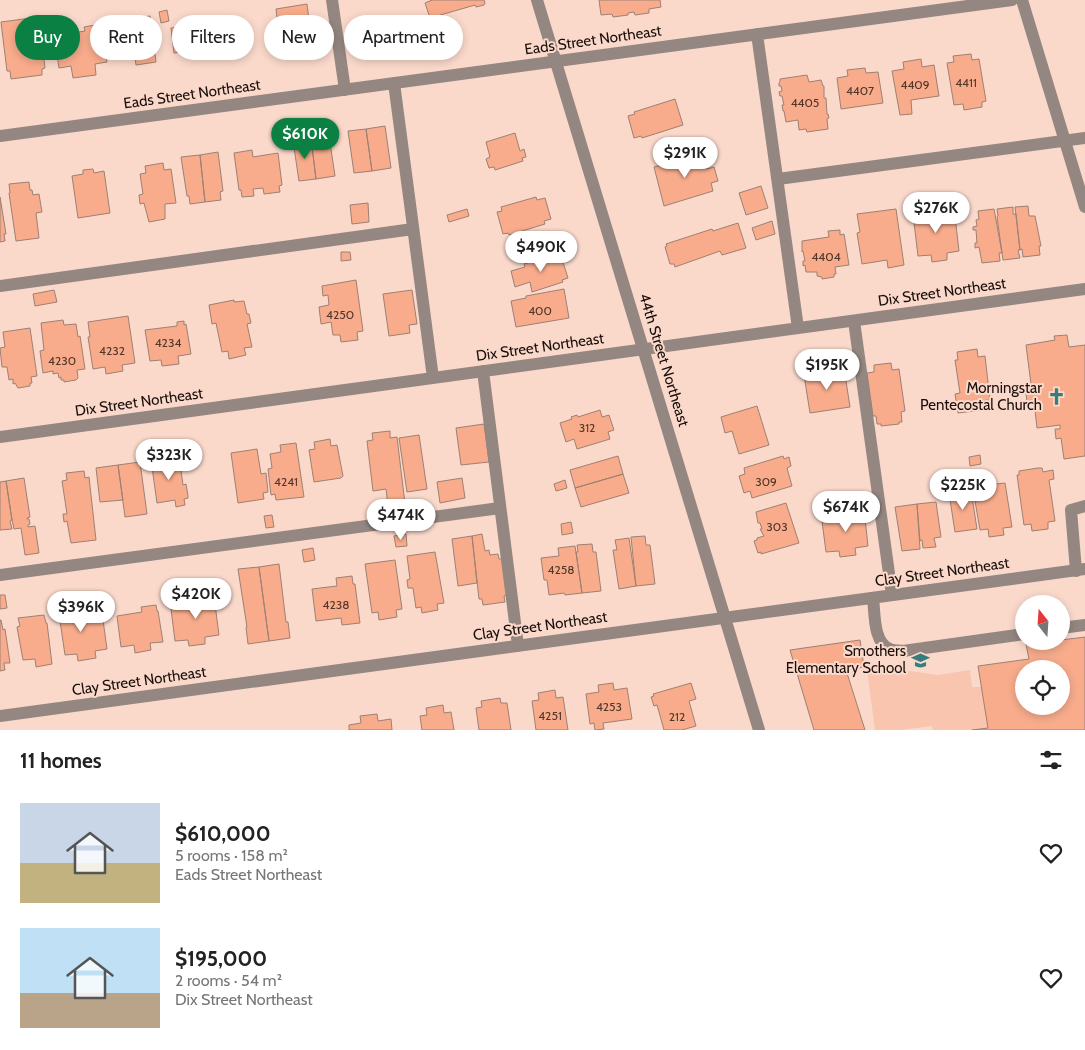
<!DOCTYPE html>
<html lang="en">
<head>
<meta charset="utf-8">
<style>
  :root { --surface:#fff; --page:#f2f2f2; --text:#222; --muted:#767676; --accent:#0b8043 }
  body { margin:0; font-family:Cabin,sans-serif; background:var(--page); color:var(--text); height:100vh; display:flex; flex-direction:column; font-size:19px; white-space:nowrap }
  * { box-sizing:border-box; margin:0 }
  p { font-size:16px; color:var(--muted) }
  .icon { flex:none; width:28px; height:28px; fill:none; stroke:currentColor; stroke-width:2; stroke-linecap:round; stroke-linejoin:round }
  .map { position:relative; height:730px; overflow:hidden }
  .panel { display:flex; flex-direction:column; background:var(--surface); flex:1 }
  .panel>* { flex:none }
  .guide { position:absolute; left:15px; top:15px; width:500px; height:45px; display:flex; gap:10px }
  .needle { width:32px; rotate:343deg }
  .tools { position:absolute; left:1015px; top:595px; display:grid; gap:10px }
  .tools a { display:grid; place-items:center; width:55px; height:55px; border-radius:50%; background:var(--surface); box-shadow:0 2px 8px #0003; font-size:25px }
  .price { position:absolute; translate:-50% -42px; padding:0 11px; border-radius:18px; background:#fff; color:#222; font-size:16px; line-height:32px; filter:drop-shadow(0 1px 2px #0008) }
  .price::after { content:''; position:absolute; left:50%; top:30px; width:15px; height:11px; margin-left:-8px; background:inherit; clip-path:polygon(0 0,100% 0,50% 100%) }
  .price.on { background:var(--accent); color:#fff }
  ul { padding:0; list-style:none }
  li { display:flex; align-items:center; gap:15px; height:125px; padding:0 20px }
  li span { display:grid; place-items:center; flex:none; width:140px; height:100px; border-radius:0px; color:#555 }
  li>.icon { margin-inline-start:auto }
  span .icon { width:60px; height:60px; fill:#fffc; stroke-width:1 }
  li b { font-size:21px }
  h2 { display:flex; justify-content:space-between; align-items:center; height:60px; padding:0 20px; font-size:21px }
  .tag { padding:0 18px; border-radius:22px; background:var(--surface); box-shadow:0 2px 8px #0003; font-size:18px; line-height:45px }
  .tag.on { background:var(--accent); color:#fff }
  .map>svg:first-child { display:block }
  .green { fill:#f9c5af }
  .building { fill:#f8ac8c; stroke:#9e8073; fill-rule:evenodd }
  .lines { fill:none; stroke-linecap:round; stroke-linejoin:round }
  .minor { stroke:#948680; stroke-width:12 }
  .labels { text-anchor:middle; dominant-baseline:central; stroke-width:4; stroke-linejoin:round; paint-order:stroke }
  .number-label { font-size:12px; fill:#51362a }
  .street-label { font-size:15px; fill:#190e0a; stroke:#fad9cb }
  .poi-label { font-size:15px; fill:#190e0a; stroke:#fad9cb; text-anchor:end }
</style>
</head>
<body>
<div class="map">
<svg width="1085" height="730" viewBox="0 0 1085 730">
  <rect width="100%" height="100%" fill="#fad9cb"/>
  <path class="green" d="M901,663L903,670L938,675L970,670L972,687H982L988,728L972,730H933L932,726L900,730H875L867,670L871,667Z"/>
  <path class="building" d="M432,0H484L485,3L484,5L476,7L475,5L430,18L425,3Z
    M599,0H660L661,7L649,9V13L635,15L634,12L628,13V15L613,17L612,14L601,15Z
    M307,4L309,20L317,19L319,36L310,37V39L280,43L276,9Z
    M167,10L169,21L161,23L159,12Z
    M150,16L156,62L136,65L130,19Z
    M39,17L45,68L42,69V75L11,79L10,71H7L1,22Z
    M204,19L209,49L174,53L171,28L190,26L189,21Z
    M101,24L107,62L95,64L96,75L73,78L71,66L59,68L54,36L85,31L84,27Z
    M971,54L972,60L979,59L986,101L982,102V107L964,110L963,104L954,105L947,63L954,62L953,56Z
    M921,59L922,67L934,65L939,96L911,100L912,114L900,115L892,71L904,69L903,62Z
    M865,68L866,73L878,72L883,103L841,109L837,78L848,76L847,70Z
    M807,75L809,82L821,80L823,86H824V98H826L827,114H828L829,118L827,119L828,129L807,132L806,129L799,130L798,120L786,122L784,111H783L782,105H784L782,96H780L779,92L782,91L781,86H779V83L780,82V79Z
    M675,99L683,125L642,138L641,136L634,138L628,116L635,114L634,112Z
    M385,126L391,168L372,171L366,129Z
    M366,129L372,171L354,173L348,131Z
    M515,133L520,151L524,149L526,157L522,158L523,161L495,170L494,167L489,168L486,159L490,157L486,142Z
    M329,136L335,176L316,179L311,139Z
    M311,139L316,179L299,181L293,141Z
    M252,150L253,157L278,153L282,185L279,186L280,192L264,194L263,188L253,189L254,196L242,197L241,190H239L234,153Z
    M218,152L223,191L220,192L221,200L205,202L200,155Z
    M702,154L707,169L714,167L718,181L711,183L713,191L664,206L654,167Z
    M200,155L205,202L190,204L189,196H187L181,157Z
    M163,163L164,170L171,169L176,203L165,204V219L149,222L144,203L140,204L139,195L143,194L140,174L146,173L145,166Z
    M93,169L94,173L104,171L110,213L78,218L72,176L83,174V170Z
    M29,182L30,190H32L33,195L39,194L42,212L36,213L39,238L16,241L9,193H10L9,184Z
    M761,186L768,208L746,215L739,193Z
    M0,197L6,234H4L5,241L0,242Z
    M536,197L537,200L545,198L551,219L544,221L545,224L509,235L508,233L503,234L497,212L502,211L501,207Z
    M368,203L369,222L352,224L350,205Z
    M1028,206L1029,216H1035L1041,246H1039L1040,255L1023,257L1022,249L1020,250L1015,207Z
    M1013,207V214H1016L1020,250H1018L1020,258L1003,260L997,217L998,216L997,209Z
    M954,208L959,251L947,253V260L932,262L931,255L918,256L913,214Z
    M467,209L469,216L449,222L447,215Z
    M896,209L904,265L888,268L887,260L862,264L857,233L860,232L857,214Z
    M994,209L1002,253H999L1000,261L982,263L979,247L975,248V243H977L976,230H973V227L977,226L976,220L979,219L978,211Z
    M772,221L775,234L756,240L752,228Z
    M738,223L746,248L722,255L720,251L675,267L674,264H670L665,247L667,246L666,244L712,229L713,231Z
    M840,230V235L844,234L849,265L835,267L836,274H834V277L822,279V277L817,276V272H806L805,265L803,266V261H805L803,251L802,252V241L829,237L828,231Z
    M341,252H350L351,260L341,261Z
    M560,253L568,278L562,280L563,282L532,292L530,282L515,287L511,271L525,267L524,264Z
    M356,280L363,331L357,332L358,340L341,342L340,335H333L331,322L321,324L319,307L329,305L328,295L323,296L322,286Z
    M564,289L569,318L516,327L511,301L526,298V296Z
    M54,290L57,302L35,306L33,294Z
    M412,290L417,324L409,325L410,333L389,336L383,294Z
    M234,300V302L244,301L247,314H249L251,323L247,324L252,347L244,348L246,355L229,359L228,351L222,352L216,323L212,324L209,305Z
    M128,316L135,363L122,365L123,371L106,374L105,367L93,369L88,337H90L88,322Z
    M63,320L64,325L76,324L78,337L80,336L85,369L77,370L78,378L76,380L64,382V380H61V377L59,378L58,373L53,374V371L43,373L40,351L44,350L41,323Z
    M184,321V325L186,324L191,354L178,356L179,364L162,366L161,360L150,361L145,330L177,326V322Z
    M30,328L37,376L31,377L32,383H30V386L18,388L15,383L13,384V379L9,380L7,367H2L0,348L5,347L3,332Z
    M1067,335L1069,347L1085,345V456L1064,459L1061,438L1056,439L1055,429H1060V425L1037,428L1034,402H1027L1026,393L1032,392L1026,345L1055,340L1054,336Z
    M977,349L978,357L985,356L990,400L980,401L982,410L958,413L955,394L960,393L955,360H958L957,352Z
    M891,363L892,370L899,369L905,411L901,412L902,422H899V424L881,426V424H877L876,416H873L867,373L874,372V365Z
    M844,368L850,407L810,413L804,375Z
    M757,406L769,445L739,454L732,431L725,433L721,417Z
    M600,410L602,417L609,415L614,430L608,432L610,439L577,449L574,439L566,442L560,423L572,419L571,417L577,415L578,417Z
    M484,424L489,462L461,465L456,428Z
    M390,431V438L397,437L405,504H404V511L391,512V506H388L386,489L373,491L367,441L373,440L372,433Z
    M419,435L427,489L407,492L399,438Z
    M330,439L331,446L337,445L343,476L341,478L314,482L309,450L315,449L314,442Z
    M296,443L304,497L276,500L275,494L271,495L268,469L272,468L270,454L281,452L280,445Z
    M257,449L261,474L266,473L268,492L263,493L264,499L238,503L231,453Z
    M980,455L981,464L970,466L969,457Z
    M179,456L183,485L186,484L188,496V498L184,499L185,505L176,507L175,500L157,503L151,460Z
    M618,456L623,474L575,488L570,470Z
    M783,456L784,459L789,457L791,466L787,468L792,486L752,498L750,491L744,493L739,476L745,474L744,468Z
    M140,462L147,514L125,517L118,465Z
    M118,465L123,500L100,502L96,468Z
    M1038,468H1042L1043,472L1053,470L1054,479L1049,480L1055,521L1048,522V529L1032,531L1031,524L1024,525L1017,475H1019V471Z
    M84,471L85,478L89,477L96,540L71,543L67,521L64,522L63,514H67L62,481L67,480L66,473Z
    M623,474L629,493L581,507L575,488Z
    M24,478L30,517L27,518V519H29L30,524L28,525V527L35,526L39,553L25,555L21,528L14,529L12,520L6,481Z
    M462,478L465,498L440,503L437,482Z
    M565,480L567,488L556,491L554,484Z
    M6,481L12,520L10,521L12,529L0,530V482Z
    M1005,483L1012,527L1003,528L1004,535L989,537L988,529L980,530L975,501L981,500L978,486Z
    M971,490L977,529L955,532L949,493Z
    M936,502L941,537L934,538L936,547L923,548L922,540L920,541L917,504Z
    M786,503L799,543L761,554V552L758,553L754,541L757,540V538L764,536L760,529H762L760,523H758L756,512Z
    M917,504L920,549L902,551L895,507Z
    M864,509L868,546L855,548L856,555L840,557L839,551L826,552L822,521L847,517L846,511Z
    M272,515L274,527L266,528L264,516Z
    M571,522L573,533L562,535L561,524Z
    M406,534L407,546L396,547L394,536Z
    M482,534L485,551L489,550L490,555L498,554L499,559H503L508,595L504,596L505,602L483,605L482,599H479L472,536Z
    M472,536L477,583L458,586L452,539Z
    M645,536L646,545H650L655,584L636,586L631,537Z
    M629,538L636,586L619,589L613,550H617L615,540Z
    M592,544L593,552H596L601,591L582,593L576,552H578L577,545Z
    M575,546L582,593L565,595L564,593L549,595L547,580H544L541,558L559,556L558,548Z
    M313,548L315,560L304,562L302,550Z
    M435,552L444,603L437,604L438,610L422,613L421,607L416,608L413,588H408L407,580L410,579L407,556Z
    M395,560L402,609L396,610L397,617L379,620L378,612L372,613L365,564Z
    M279,564L286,622H288L290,638L269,641L259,567Z
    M259,567L269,641L248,644L246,627H247L238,569Z
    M352,576L353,584H355L360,623L342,625L341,618L316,621L312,589L337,586L336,578Z
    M210,587L212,605L215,604L219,635L205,637V644L189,646L188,640L175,641L171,609L199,605L196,589Z
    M0,595H5L7,608L0,609Z
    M79,604L82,623L87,622L86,616L97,615V620H103L107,649L95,651L96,658L78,661L77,654L65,655L58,607Z
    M156,605L157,611H158L163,642L150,643L151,650L135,653L134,645L121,647L117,616L142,612L141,607Z
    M44,615L46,623H47L52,664L36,667L35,659L23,660L17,627L20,626L18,618Z
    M0,620H1L3,630L5,629L10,663H4L5,670L0,671Z
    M1085,637V730H972L988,728L978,666L1029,659L1026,644L1061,641V640ZM1024,669H1061V706H1024Z
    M860,640L864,667L846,670L865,730H814L790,650Z
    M613,683L614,690L627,688L632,719L603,723L604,729L595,730L594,723L590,724L586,694L599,692L598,685Z
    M691,683L696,699L689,701L696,726L682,730H664L657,705L654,706L651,697L654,696L653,694Z
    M555,690L556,698L563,697L568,730H536L532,701L539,700L538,693Z
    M500,698L501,703H507L511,730H479L476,708L482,707L481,701Z
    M443,705L444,713L451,712L454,730H422L420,716L427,715L426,708Z
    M377,714L378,721L391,719L392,730H349V725L361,723L360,716Z"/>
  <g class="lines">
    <path class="minor" d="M332,0L345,90
      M537,0L759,730
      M1022,0L1085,207
      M757,34L798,328
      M394,83L433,378
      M0,136L1012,0
      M778,179L1085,138
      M0,286L413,229
      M854,321L892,595
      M483,371L518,646
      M0,437L1085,289
      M1076,571L1071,510L1085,506
      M0,575L500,508
      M873,598C875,613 873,643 890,649C894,651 899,650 903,651L1024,634
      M1061,628L1085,625
      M0,716L1085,569"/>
  </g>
  <defs>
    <symbol id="church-bare" viewBox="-9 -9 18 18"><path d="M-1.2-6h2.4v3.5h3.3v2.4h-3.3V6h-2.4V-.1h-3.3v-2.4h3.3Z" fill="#367e7d" stroke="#fad9cb" stroke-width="2.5" paint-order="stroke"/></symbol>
    <symbol id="school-bare" viewBox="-9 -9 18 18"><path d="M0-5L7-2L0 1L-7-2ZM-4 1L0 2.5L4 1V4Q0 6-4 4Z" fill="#367e7d" stroke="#fad9cb" stroke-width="2.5" paint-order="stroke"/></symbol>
  </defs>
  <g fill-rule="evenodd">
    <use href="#church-bare" x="1044" y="384" width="25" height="25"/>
    <use href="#school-bare" x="908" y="648" width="25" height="25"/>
  </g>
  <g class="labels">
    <g class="number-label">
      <text x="966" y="82">4411</text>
      <text x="915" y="84">4409</text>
      <text x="860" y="90">4407</text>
      <text x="805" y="102">4405</text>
      <text x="826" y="256">4404</text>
      <text x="540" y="310">400</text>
      <text x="340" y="314">4250</text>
      <text x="168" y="342">4234</text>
      <text x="112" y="350">4232</text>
      <text x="62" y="360">4230</text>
      <text x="587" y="427">312</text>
      <text x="286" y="481">4241</text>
      <text x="766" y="481">309</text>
      <text x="777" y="526">303</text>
      <text x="561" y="569">4258</text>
      <text x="336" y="604">4238</text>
      <text x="609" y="706">4253</text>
      <text x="550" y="715">4251</text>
      <text x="677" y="716">212</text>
    </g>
    <g class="street-label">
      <text transform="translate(593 40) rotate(-8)">Eads Street Northeast</text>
      <text transform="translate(192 94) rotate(-8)">Eads Street Northeast</text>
      <text transform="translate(942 292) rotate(-8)">Dix Street Northeast</text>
      <text transform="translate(540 347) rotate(-8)">Dix Street Northeast</text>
      <text transform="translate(664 360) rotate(73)">44th Street Northeast</text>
      <text transform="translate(139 402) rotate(-8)">Dix Street Northeast</text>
      <text transform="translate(942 572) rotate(-8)">Clay Street Northeast</text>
      <text transform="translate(540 626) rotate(-8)">Clay Street Northeast</text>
      <text transform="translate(139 681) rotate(-8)">Clay Street Northeast</text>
    </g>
    <g class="poi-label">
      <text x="1042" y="388">Morningstar<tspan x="1042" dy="17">Pentecostal Church</tspan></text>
      <text x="906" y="651">Smothers<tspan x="906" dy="17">Elementary School</tspan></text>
    </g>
  </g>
</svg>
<div class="tools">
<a><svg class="needle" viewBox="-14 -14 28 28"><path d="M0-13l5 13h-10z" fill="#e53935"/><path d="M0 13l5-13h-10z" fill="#767676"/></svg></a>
<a><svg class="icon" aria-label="locate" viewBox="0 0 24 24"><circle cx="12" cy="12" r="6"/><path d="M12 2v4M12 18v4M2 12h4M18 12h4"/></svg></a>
</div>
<b class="price on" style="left:305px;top:160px">$610K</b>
<b class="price" style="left:685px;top:179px">$291K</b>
<b class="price" style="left:936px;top:234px">$276K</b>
<b class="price" style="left:541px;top:273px">$490K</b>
<b class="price" style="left:827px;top:391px">$195K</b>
<b class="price" style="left:169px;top:481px">$323K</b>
<b class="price" style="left:963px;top:511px">$225K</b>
<b class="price" style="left:846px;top:533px">$674K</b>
<b class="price" style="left:401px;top:541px">$474K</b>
<b class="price" style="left:196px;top:620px">$420K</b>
<b class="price" style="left:81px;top:633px">$396K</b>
<div class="guide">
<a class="tag on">Buy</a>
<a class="tag">Rent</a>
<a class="tag">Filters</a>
<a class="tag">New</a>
<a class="tag">Apartment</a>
</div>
</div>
<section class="panel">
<h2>11 homes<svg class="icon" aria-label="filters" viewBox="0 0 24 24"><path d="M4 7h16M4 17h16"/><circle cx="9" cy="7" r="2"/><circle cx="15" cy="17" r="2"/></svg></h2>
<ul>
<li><span style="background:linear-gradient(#c9d6e8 60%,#c2b280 0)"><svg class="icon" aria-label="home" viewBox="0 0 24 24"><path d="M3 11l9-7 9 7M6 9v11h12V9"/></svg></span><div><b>$610,000</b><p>5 rooms · 158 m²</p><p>Eads Street Northeast</p></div><svg class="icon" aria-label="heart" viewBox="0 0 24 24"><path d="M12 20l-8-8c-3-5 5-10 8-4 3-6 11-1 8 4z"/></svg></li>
<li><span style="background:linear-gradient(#bfe0f5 65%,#b9a48a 0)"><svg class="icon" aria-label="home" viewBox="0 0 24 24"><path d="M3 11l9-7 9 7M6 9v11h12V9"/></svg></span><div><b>$195,000</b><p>2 rooms · 54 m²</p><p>Dix Street Northeast</p></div><svg class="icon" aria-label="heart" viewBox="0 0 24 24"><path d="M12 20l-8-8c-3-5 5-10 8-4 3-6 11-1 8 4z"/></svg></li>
</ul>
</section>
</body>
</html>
